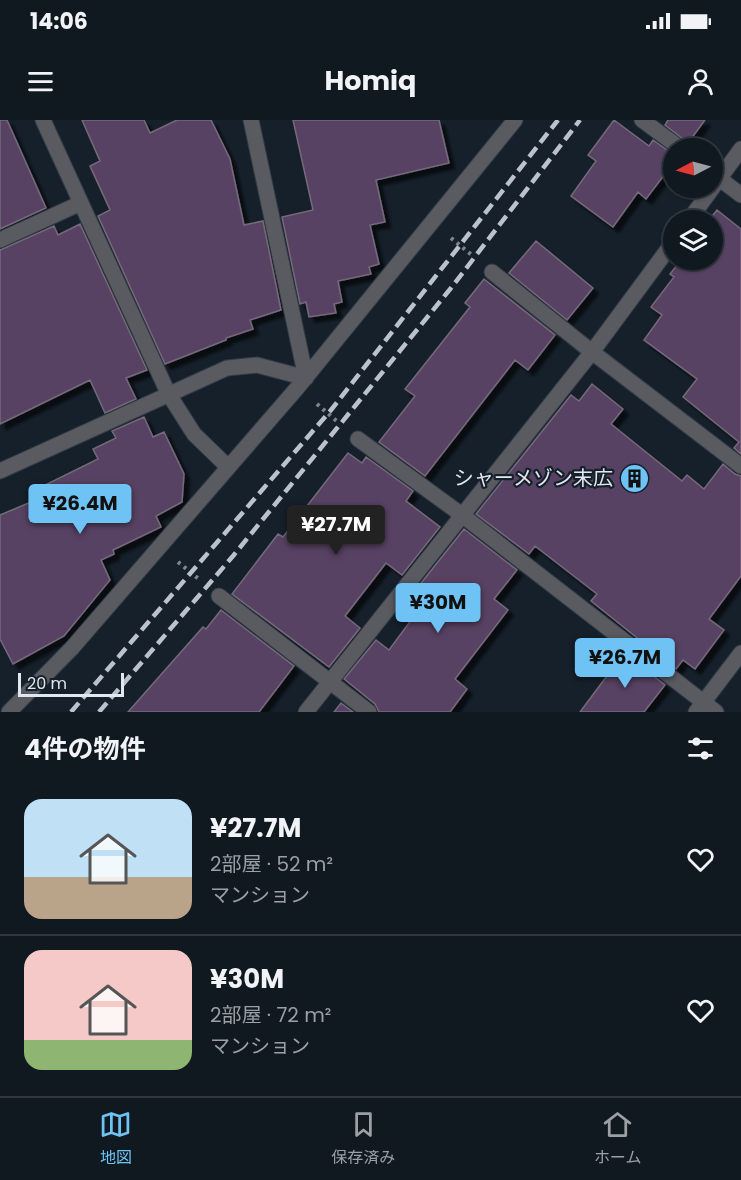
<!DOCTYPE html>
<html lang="ja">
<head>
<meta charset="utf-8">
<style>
  :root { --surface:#101820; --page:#1e252d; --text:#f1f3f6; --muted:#9ca0a5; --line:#30373e; --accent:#6fc2f4 }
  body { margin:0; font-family:Poppins,"Noto Sans JP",sans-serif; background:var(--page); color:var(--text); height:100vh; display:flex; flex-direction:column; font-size:22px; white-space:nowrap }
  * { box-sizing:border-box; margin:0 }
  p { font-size:20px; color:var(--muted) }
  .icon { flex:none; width:33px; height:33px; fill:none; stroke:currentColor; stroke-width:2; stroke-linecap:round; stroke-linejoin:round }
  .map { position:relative; height:592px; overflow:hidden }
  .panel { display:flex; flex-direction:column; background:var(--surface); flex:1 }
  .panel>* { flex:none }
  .needle { width:39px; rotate:264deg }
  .controls { position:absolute; left:663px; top:18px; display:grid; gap:12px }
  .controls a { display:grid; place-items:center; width:60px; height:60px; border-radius:50%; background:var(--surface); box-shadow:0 2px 4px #0004,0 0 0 2px var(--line); font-size:30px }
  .scale { position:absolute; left:18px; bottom:15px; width:106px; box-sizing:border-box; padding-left:6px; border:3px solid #e0e7ef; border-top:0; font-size:16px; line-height:21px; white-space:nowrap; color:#e0e7ef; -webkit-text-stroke:4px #16202b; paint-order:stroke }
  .price { position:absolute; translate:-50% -51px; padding:0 14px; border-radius:6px; background:var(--accent); color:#111; font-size:20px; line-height:39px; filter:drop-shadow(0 2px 3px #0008) }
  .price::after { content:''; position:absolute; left:50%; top:36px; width:18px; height:14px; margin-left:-9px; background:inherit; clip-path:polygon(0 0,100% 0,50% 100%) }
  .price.selected { background:#222; color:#fff }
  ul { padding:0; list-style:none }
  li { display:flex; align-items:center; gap:18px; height:150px; padding:0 24px }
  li+li { border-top:2px solid var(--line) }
  li span { display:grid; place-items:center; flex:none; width:168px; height:120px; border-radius:18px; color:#555 }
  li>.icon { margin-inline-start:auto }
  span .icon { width:72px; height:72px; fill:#fffc; stroke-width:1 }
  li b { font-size:26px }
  h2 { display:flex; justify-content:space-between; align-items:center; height:72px; padding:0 24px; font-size:26px }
  .status { display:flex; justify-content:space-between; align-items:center; height:42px; padding:0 30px; background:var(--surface); direction:ltr }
  .status svg { height:16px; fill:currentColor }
  header { display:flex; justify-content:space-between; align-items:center; height:78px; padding:0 24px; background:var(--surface); font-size:27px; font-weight:700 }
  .tab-bar { display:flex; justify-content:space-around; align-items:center; height:84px; border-top:2px solid var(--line); background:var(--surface); font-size:16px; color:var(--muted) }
  .tab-bar a { display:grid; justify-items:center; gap:3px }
  .tab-bar .selected { color:var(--accent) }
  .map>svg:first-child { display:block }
  .building { fill:#594364; stroke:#746a79; stroke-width:1.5; filter:url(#shadow) }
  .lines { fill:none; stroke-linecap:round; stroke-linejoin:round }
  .minor-casing { stroke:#323c46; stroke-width:17 }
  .path { stroke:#7d868f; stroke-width:4; stroke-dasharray:3 4.5; stroke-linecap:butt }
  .minor { stroke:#5a5a61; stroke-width:15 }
  .rail { stroke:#bbc2cb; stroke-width:4.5; stroke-dasharray:12 6; stroke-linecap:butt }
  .labels { text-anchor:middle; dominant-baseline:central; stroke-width:4.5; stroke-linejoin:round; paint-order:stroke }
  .poi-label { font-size:20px; fill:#e0e7ef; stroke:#16202b; text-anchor:end }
</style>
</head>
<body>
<div class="status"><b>14:06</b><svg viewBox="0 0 49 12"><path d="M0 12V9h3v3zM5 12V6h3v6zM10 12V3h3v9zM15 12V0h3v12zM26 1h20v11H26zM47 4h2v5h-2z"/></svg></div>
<header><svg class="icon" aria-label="menu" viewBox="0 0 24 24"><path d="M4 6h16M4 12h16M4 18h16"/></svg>Homiq<svg class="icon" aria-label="person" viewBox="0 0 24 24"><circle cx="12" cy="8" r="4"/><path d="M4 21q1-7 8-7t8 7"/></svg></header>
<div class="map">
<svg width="741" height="592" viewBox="0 0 741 592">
  <defs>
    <filter id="shadow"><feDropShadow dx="5.5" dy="5.5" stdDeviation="1.5" flood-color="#0009"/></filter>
  </defs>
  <rect width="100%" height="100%" fill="#16202b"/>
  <path class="building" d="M0,0H7L46,88L0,109Z
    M82,0H144L150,13L177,0H211L230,39L244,105L263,101L281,190L250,200L253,209L226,218V220L165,244L98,96L110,90L90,46L100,41Z
    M293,0H439L449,43L376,60L385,102L370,105L379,144L369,147L371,154L338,161L342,182L334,184L336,193L309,197L306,182L300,184L282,97L313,90Z
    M614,0L649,26L653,20L674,35V42L646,79L638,72L613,107L571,76L596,41L588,35Z
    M668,0H705L688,23L665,5Z
    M717,90L741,109V334L734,328L739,322L683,277L697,259L644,220L662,195L651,187L674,157L670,154L681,140H712V100H709Z
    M80,104L147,250L126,258L136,279L105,293L90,260L0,304V130L54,106L58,115Z
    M536,121L593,168L567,200L509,153Z
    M484,159L555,215L528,250L515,240L425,356L379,322L415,276L405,269L470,187L465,183Z
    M592,264L623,289L611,304L682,361L687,355L704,369L723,344L735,354L741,356V456L709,499L724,510L695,549L683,540L676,549L591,481L597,474L535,426L529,434L476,394L571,275L579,281Z
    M144,297L153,317L164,312L184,354L182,382L156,396L161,407L113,430L114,434L101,440L110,460L64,516L13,544L0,519V395L43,377L39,368L98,339L93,329L116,318L112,311Z
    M348,333L362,343L366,337L413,371L406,381L440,407L402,455L386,443L345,496L360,508L329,547L232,474L278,414L283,417Z
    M464,409L517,450L494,479L508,490L455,559L467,569L450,592H379L375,584L344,559L376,520L389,530L429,476L418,467Z
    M221,490L294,546L259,592H128L203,507L206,509Z
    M624,533L665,565L644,592H580Z
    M341,583L353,592H334Z"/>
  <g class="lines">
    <defs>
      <path id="minor" d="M43,0L168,273L194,314L228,347
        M642,0L680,28
        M712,53L741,75
        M689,100L741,29
        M0,120L81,83
        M492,152L592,232L741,346
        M358,319L462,395L716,592
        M0,351L227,248L257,245L306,258L251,0
        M219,476L369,592
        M9,592L72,528L298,267L515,0
        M306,592L592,232L674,121
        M696,592L741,533"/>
    </defs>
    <use href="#minor" class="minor-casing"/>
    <path class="path" d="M451,118L473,136
      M317,284L339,303
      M178,442L200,460"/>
    <use href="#minor" class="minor"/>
    <path class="rail" d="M71,592L331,290L558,0
      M99,592L233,436L451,168L580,0"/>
  </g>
  <defs>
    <symbol id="building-disc" viewBox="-11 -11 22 22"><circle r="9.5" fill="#6fc2f4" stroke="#16202b"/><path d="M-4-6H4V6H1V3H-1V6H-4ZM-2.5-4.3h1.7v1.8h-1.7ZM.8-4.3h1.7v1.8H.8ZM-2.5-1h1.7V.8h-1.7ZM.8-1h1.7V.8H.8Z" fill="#111"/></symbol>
  </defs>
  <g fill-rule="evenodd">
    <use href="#building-disc" x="618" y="342" width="33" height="33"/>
  </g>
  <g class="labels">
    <g class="poi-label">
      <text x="613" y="358">シャーメゾン末広</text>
    </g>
  </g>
</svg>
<div class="controls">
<a><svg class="needle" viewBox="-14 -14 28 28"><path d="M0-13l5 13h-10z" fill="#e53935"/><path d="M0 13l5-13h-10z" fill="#9ca0a5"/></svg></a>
<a><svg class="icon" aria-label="layers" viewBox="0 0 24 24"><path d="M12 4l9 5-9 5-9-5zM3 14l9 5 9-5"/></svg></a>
</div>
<div class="scale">20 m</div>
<b class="price" style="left:80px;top:415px">¥26.4M</b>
<b class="price selected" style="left:336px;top:436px">¥27.7M</b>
<b class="price" style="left:438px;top:514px">¥30M</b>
<b class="price" style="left:625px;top:569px">¥26.7M</b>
</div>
<section class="panel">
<h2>4件の物件<svg class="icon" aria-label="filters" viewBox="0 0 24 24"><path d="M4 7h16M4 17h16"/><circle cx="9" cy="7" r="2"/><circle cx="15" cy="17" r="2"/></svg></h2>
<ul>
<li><span style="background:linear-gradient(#bfe0f5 65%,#b9a48a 0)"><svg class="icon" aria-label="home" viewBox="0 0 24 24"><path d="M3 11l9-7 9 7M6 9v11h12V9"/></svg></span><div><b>¥27.7M</b><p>2部屋 · 52 m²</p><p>マンション</p></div><svg class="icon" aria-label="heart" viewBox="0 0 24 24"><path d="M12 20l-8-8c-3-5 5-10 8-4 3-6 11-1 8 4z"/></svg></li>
<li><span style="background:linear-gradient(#f6c9c9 75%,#8fb573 0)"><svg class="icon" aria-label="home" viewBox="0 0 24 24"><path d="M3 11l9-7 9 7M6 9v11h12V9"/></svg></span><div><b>¥30M</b><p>2部屋 · 72 m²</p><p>マンション</p></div><svg class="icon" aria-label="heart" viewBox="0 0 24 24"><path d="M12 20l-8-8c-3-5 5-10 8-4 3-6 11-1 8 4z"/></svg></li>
</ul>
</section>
<nav class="tab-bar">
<a class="selected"><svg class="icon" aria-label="map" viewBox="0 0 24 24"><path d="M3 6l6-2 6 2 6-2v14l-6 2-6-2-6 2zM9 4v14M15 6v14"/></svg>地図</a>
<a><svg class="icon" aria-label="saved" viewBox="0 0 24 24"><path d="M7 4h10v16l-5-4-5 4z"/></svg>保存済み</a>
<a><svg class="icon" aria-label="home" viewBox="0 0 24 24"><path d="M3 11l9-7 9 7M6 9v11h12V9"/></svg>ホーム</a>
</nav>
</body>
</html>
